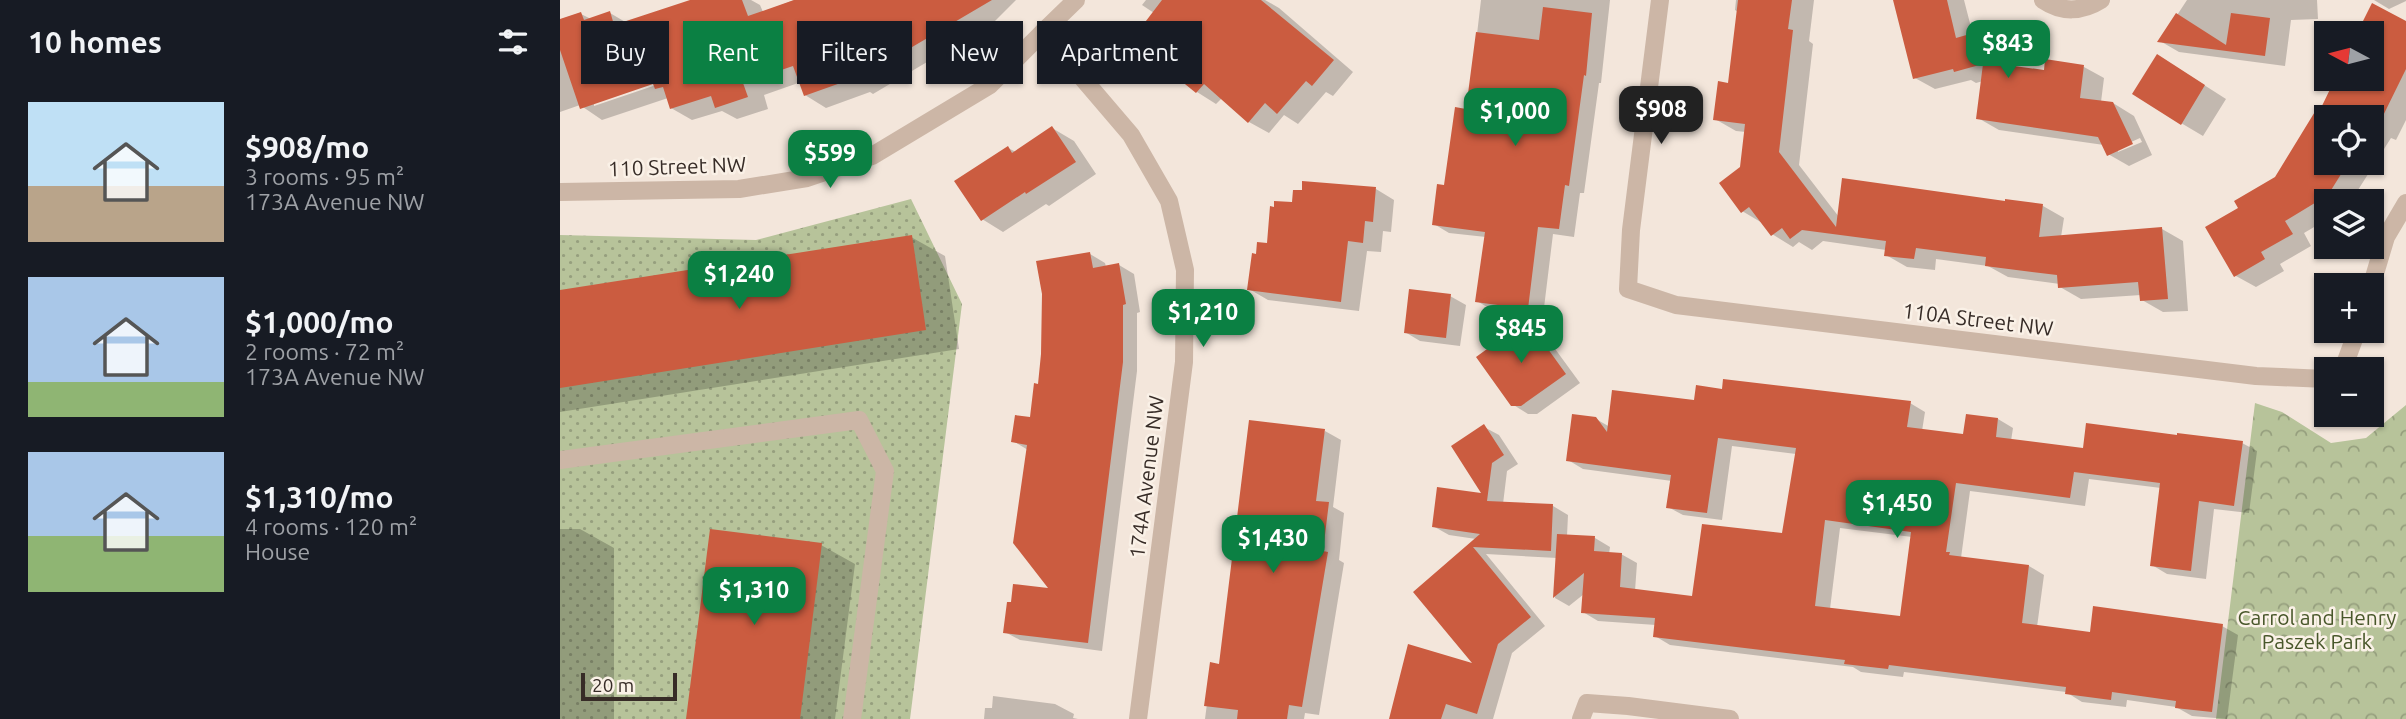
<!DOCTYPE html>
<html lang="en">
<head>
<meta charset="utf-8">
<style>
  :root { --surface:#171b24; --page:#20242c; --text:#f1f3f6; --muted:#9ea1a6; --accent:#0b8043 }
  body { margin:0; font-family:Ubuntu,sans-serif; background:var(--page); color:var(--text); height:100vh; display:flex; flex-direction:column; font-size:26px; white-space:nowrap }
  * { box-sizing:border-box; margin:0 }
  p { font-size:23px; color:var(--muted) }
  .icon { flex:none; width:38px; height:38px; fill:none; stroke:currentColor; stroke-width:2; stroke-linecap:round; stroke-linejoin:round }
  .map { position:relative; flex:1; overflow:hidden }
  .side { display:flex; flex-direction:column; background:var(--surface); width:560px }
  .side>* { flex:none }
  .banner { position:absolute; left:21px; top:21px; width:665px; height:63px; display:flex; gap:14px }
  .needle { width:46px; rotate:277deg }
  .tools { position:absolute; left:1754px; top:21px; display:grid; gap:14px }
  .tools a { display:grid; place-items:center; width:70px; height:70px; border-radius:0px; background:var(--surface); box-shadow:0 2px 5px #0004; font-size:35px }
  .scale { position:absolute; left:21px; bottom:18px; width:96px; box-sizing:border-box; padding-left:7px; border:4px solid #372c27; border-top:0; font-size:19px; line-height:24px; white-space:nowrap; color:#372c27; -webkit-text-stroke:5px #faf1e7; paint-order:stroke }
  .price { position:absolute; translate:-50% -60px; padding:0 16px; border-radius:14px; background:var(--accent); color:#fff; font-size:23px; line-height:46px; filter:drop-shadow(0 2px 4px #0008) }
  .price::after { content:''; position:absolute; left:50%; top:42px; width:21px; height:16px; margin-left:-10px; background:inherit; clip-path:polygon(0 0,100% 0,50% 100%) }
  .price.active { background:#222; color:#fff }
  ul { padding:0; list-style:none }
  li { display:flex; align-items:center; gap:21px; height:175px; padding:0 28px }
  li span { display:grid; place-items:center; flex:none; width:196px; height:140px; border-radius:0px; color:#555 }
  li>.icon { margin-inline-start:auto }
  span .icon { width:84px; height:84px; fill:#fffc; stroke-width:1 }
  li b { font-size:30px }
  h2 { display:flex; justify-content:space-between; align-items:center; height:84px; padding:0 28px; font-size:30px }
  .pill { padding:0 24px; border-radius:0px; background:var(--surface); box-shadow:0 2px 5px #0004; font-size:24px; line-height:63px }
  .pill.active { background:var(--accent); color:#fff }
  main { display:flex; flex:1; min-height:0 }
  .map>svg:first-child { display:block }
  .grass { fill:url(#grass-dots) }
  .forest { fill:url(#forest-crowns) }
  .shadow { fill:#0003; fill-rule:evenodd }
  .building { fill:#cb5c40; fill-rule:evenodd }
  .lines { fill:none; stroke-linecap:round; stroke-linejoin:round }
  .service { stroke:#ccb6a6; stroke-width:18 }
  .minor { stroke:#ccb6a6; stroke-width:18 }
  .tertiary { stroke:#ccb6a6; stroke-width:18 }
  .labels { text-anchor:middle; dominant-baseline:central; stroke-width:5; stroke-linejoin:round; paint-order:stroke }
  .street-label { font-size:21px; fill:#372c27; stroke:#faf1e7 }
  .park-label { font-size:21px; fill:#48572a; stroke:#faf1e7 }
</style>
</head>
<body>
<main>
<section class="side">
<h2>10 homes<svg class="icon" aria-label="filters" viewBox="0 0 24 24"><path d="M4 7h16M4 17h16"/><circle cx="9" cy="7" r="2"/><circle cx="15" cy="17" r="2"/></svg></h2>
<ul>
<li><span style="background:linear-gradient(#bfe0f5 60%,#b9a48a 0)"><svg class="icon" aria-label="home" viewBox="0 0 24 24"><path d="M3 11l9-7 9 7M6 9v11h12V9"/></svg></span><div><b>$908/mo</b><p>3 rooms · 95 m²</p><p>173A Avenue NW</p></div></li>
<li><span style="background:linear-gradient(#a9c7e8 75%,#8fb573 0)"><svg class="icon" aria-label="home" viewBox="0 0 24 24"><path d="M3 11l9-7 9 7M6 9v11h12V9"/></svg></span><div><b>$1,000/mo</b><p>2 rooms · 72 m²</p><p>173A Avenue NW</p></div></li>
<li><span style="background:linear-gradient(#a9c7e8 60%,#8fb573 0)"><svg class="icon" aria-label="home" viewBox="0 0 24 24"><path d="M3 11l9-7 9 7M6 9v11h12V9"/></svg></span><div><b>$1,310/mo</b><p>4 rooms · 120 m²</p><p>House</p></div></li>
</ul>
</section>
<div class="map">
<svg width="1846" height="719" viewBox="0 0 1846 719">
  <defs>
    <pattern id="grass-dots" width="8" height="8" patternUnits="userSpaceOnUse" patternTransform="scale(1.75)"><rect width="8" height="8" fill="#b7c39a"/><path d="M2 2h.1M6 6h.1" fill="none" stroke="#969f7e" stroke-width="1.8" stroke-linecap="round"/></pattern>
    <pattern id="forest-crowns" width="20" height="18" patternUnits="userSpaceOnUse" patternTransform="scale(1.75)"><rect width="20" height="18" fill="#b7c39a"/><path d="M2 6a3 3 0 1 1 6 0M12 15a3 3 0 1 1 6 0" fill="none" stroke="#969f7e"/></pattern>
  </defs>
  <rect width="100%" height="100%" fill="#f3e6db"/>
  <path class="grass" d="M351,199L402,304L350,719H0V235L196,240Z"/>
  <path class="forest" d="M1695,403L1722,412L1771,443L1806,438L1846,405V719H1656Z"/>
  <path class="shadow" d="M139,0H191L200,5L203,12L234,0H456L433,23L313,94L310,92L266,108L245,95L241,82L204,95L208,109L177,119L162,111L132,120L111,108L108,98L42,120L20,105L0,112V20L21,14L31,19L50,13L67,23ZM101,79L102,83L34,106V102Z
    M586,0H705L719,8L793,72L773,96L766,92L738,124L724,115L709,133L689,122L662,98L656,104L637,92L612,60L594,13L582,5Z
    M921,0H1050L1041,83H1039L1024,193H1020L1014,237L993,234L983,316L932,310L917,301L926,237L889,233L874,224L908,111Z
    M1176,0H1254L1249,41L1253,44L1239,165L1279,217L1447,203L1483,206L1504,218L1501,237L1602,229L1623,241L1628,311L1603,312L1582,300L1581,295L1521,299L1500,287V284L1448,277L1428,266L1376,259L1375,270L1347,267L1326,255V250L1263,241L1252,250L1239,242L1233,247L1212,234L1204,224L1182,211V168L1186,132L1176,131L1155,119L1169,85L1178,12L1175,10Z
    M1335,0H1404L1413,35L1417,34L1438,46L1443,66L1486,72L1524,67L1544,78L1541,102L1553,103L1574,116L1592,155L1569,166L1548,154L1544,145L1439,130L1418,118L1423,81L1416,83L1411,80L1375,89L1355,78ZM1580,138L1582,142L1558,152V148Z
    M1627,0H1757L1758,19L1731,20L1725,66L1619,52L1600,41Z
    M1814,0H1846V1L1829,9Z
    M1813,6L1846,23V120L1836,140L1831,138L1791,201H1766V220L1744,233L1751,246L1720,264L1724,271L1696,287L1676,276L1681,209L1717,178L1760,114L1777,79H1811V33H1799ZM1766,117H1811V163H1766Z
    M1619,69L1666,99L1643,136L1621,123Z
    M492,128L514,141L536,174L489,206L486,204L443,232L422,219L448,148L456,152Z
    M816,189L834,200L831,232L823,231L821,252L807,251L799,311L708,300L689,289L697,255L708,245L734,204Z
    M351,237L385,256L399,349L0,412V291Z
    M530,254L545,263L546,267L559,265L574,274L580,312L577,313V371L542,651L460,640L445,632L492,591L468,450L453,441L471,419L479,386Z
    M890,296L906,305L900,346L860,341L845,332Z
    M967,322L982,331L1020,383L977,414H968L952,404Z
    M1135,402L1350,403L1365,412L1362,431L1404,436L1438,419L1453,428L1451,441L1524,450L1682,443L1697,451L1689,513L1654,509L1646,579L1607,574L1592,565L1601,488L1529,479L1525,506L1410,491L1401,558L1469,566L1484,575L1477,627L1531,634L1662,626L1678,635L1667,719L1632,716L1616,707L1567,700L1566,707L1522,702L1506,692L1344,672L1343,677L1301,672L1293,667L1110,645L1095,636L1096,625L1038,621L1023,612L1024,594L1009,606L995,598L997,558L926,554L985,626L952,653L933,719H830L917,666L855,592L916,539L889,535L873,526L925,495L924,427L939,435L958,464L947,471L943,504L993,506L1008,515L1007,536L1035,538L1050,547L1049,554H1061L1077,563L1075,591L1133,598L1223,535L1236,454L1172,446L1162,520L1123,515L1108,507L1112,481L1023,469L1008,460L1036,419L1050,427ZM1280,528L1352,537L1342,618L1270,609Z
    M765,431L781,440L773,507L784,513L779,560L784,563L759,715L745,713L744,719H645L652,664L660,665Z
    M0,529H20L54,548V719H0Z
    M261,545L295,564L275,719H128Z
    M433,696L495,704L514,714L513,718L518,719H424L425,708H432Z"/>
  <path class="building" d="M130,0H182L188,16L234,0H432L291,83L289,80L244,96L233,66L183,83L188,97L155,108L151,96L110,109L103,87L95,89L93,84L20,109L0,50V19L21,12L24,20L50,11L54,25Z
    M602,0H701L774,60L752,86L746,81L717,114L705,103L688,123L644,84L636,93L604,67L610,60L576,34Z
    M1178,0H1232L1228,29L1233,30L1219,152L1276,227L1282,178L1445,201V199L1483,204L1479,237L1602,227L1608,299L1580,301L1578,282L1498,288L1497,275L1425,266L1426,257L1356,248L1354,259L1324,256L1326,241L1242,230L1230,239L1222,228L1211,236L1189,207L1181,213L1159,183L1180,167L1185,124L1153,120L1158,81L1168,83Z
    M1333,0H1387L1396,38L1417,32L1425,62L1484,70L1485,59L1524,65L1520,98L1553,102L1573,144L1547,156L1538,137L1416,119L1423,64L1394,72L1393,69L1353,79Z
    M1812,3L1846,21V69L1818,126H1811V117H1766V163H1788L1768,195L1725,221L1733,234L1701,252L1705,259L1674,277L1645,227L1678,208L1674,201L1715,177L1756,110L1759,112L1775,79H1811V33H1797Z
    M983,7L1032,13L1026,76L1024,75L1009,186L1005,185L999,229L978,227L968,309L915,302L925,232L872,225L877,184L884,185L895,107L906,109L916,32L979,40Z
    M1616,13L1666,45L1671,13L1710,18L1705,56L1597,42Z
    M1597,54L1645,85L1621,125L1572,94Z
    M492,126L516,162L466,194L465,192L421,221L394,181L448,146L452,153Z
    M742,181L816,187L813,222L805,221L803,243L788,241L781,302L687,290L692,253L696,254L697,242L707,243L710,206L714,207V201L732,202L733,190H742Z
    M352,235L366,330L0,388V290Z
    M530,252L533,268L559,263L566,304L563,305V362L528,643L443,633L447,602H451L453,584L488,588L453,543L467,445L451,442L455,415L470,417L474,383L478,384L481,354L482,294L476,261Z
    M849,289L891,294L886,338L844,333Z
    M967,320L1006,374L961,406H951L916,357Z
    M1163,379L1351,401L1347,427L1403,434L1406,414L1438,418L1436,437L1523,448L1526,423L1617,435V433L1683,441L1674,506L1639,501L1631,571L1590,566L1600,483L1514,472L1510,498L1396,483L1386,552H1390L1389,555L1469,565L1462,623L1530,632L1533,606L1663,624L1652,712L1615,708L1616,701L1552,692L1551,700L1505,694L1506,687L1329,665L1328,669L1284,664L1285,660L1093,637L1095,618L1021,613L1024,573L993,598L997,534L1035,536L1034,551L1062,553L1060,587L1132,596L1142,524L1222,533L1236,448L1158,438L1147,513L1106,508L1111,475L1006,461L1012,414L1036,417L1047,432L1052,390L1134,400L1136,385L1162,389ZM1265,520L1351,532L1340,616L1255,606Z
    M689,420L765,429L756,501L769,502L763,551L768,552L742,707L729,705L727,719H677L678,710L644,706L650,662L659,664Z
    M924,424L944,455L932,463L927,501L993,504L991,551L913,547L971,617L938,644L917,714L886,704L881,719H829L848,644L912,663L853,592L920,534L872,527L877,487L921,493L891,446Z
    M150,529L262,543L240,719H126Z"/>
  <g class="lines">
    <path class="service" d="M1483,0C1502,13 1522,12 1541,0
      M0,460L299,420L325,471L292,719"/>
    <path class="minor" d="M516,0L483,32L571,135L609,201L625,270L624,362L578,719
      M1100,0L1071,230L1068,289L1116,305L1696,376L1766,379
      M1811,287L1826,237L1846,203
      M1783,369L1797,331
      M1021,719L1027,703L1068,706L1170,719"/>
    <path class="tertiary" d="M0,192L179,189L247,178L312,156L430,85L483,32"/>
  </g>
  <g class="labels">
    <g class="street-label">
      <text transform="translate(117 166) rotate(-2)">110 Street NW</text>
      <text transform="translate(1418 319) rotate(7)">110A Street NW</text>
      <text transform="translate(586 477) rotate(-83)">174A Avenue NW</text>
    </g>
    <g class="park-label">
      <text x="1757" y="617">Carrol and Henry<tspan x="1757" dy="24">Paszek Park</tspan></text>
    </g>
  </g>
</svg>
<div class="tools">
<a><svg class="needle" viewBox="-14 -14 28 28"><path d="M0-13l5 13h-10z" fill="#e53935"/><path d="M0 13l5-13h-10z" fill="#9ea1a6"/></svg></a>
<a><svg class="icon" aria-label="locate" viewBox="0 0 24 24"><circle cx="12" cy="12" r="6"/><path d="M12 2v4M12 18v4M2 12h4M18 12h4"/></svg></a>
<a><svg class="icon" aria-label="layers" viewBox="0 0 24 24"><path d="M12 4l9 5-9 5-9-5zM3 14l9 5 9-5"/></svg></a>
<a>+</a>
<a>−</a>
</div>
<div class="scale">20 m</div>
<b class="price" style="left:1448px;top:80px">$843</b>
<b class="price active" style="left:1101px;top:146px">$908</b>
<b class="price" style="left:955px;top:148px">$1,000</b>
<b class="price" style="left:270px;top:190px">$599</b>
<b class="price" style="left:179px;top:311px">$1,240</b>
<b class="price" style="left:643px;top:349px">$1,210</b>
<b class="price" style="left:961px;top:365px">$845</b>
<b class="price" style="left:1337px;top:540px">$1,450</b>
<b class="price" style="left:713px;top:575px">$1,430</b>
<b class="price" style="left:194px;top:627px">$1,310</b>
<div class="banner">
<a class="pill">Buy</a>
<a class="pill active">Rent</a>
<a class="pill">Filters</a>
<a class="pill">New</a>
<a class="pill">Apartment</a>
</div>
</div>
</main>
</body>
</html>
